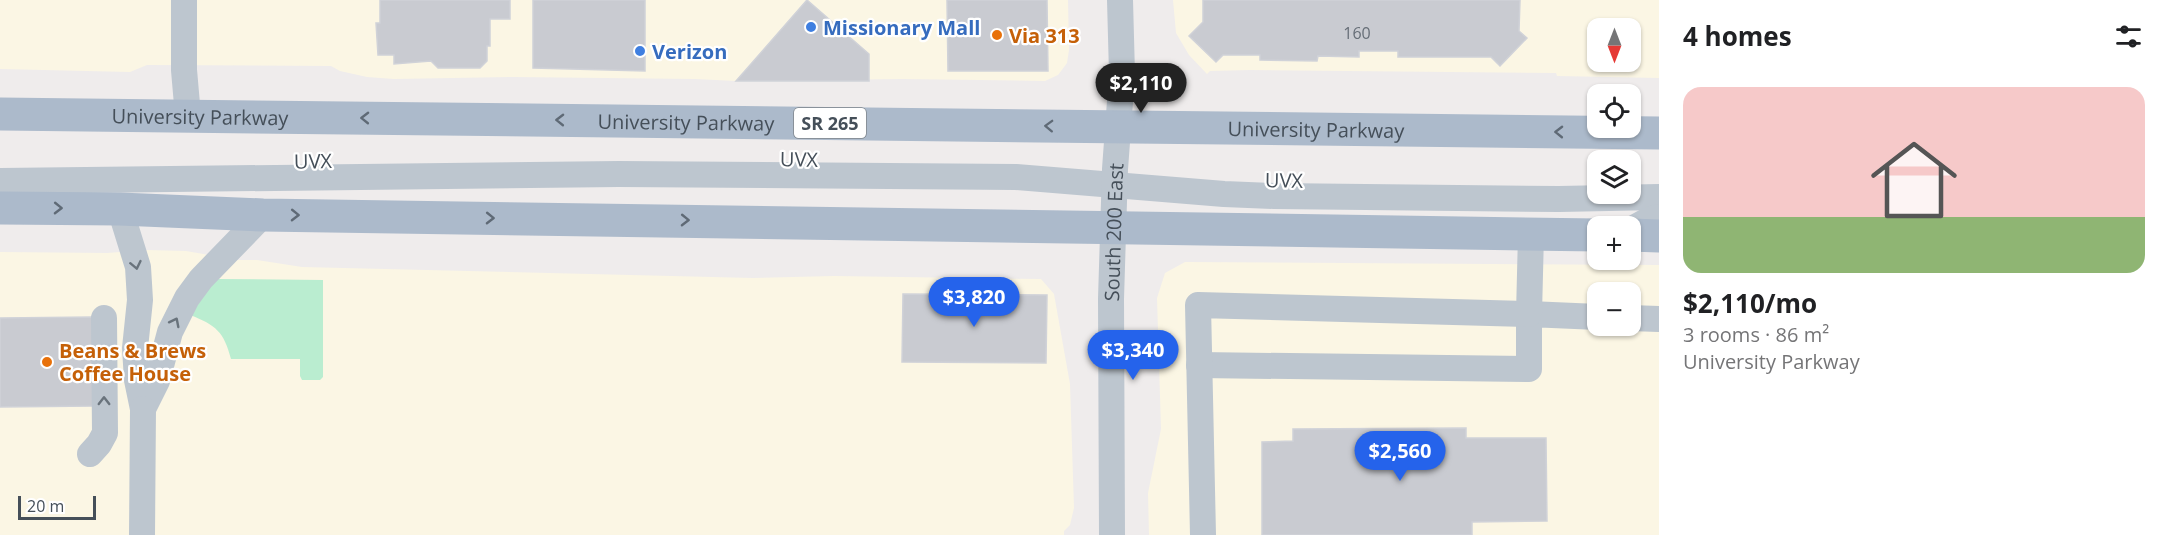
<!DOCTYPE html>
<html lang="en">
<head>
<meta charset="utf-8">
<style>
  :root { --surface:#fff; --page:#f2f2f2; --text:#202124; --muted:#757577; --line:#e0e0e0; --accent:#2563eb }
  body { margin:0; font-family:"Open Sans",sans-serif; background:var(--page); color:var(--text); height:100vh; display:flex; flex-direction:column; font-size:22px; white-space:nowrap }
  * { box-sizing:border-box; margin:0 }
  p { font-size:20px; color:var(--muted) }
  .icon { flex:none; width:33px; height:33px; fill:none; stroke:currentColor; stroke-width:2; stroke-linecap:round; stroke-linejoin:round }
  .map { position:relative; flex:1; overflow:hidden }
  .side { display:flex; flex-direction:column; background:var(--surface); width:510px }
  .side>* { flex:none }
  .needle { width:39px; rotate:180deg }
  .fabs { position:absolute; left:1587px; top:18px; display:grid; gap:12px }
  .fabs a { display:grid; place-items:center; width:54px; height:54px; border-radius:12px; background:var(--surface); box-shadow:0 2px 4px #0004; font-size:30px }
  .scale { position:absolute; left:18px; bottom:15px; width:78px; box-sizing:border-box; padding-left:6px; border:3px solid #454f59; border-top:0; font-size:16px; line-height:21px; white-space:nowrap; color:#454f59; -webkit-text-stroke:4px #fff; paint-order:stroke }
  .price { position:absolute; translate:-50% -51px; padding:0 14px; border-radius:21px; background:var(--accent); color:#fff; font-size:20px; line-height:39px; filter:drop-shadow(0 2px 3px #0008) }
  .price::after { content:''; position:absolute; left:50%; top:36px; width:18px; height:14px; margin-left:-9px; background:inherit; clip-path:polygon(0 0,100% 0,50% 100%) }
  .price.on { background:#222; color:#fff }
  ul { padding:0; list-style:none }
  li { display:grid; align-content:center; gap:12px; height:318px; padding:0 24px }
  li+li { border-top:2px solid var(--line) }
  li span { display:grid; place-items:center; height:186px; border-radius:18px; color:#555 }
  li>.icon { margin-inline-start:auto }
  span .icon { width:108px; height:108px; fill:#fffc; stroke-width:1 }
  li b { font-size:26px }
  h2 { display:flex; justify-content:space-between; align-items:center; height:72px; padding:0 24px; font-size:26px }
  main { display:flex; flex:1; min-height:0 }
  .map>svg:first-child { display:block }
  .commercial { fill:#fbf6e4; fill-rule:evenodd }
  .green { fill:#baedd0 }
  .building { fill:#c9cbd1; stroke:#d0d2d8; stroke-width:1.5 }
  .lines { fill:none; stroke-linecap:round; stroke-linejoin:round }
  .minor { stroke:#bdc6cf; stroke-width:26 }
  .major { stroke:#acbacb; stroke-width:33 }
  .oneway { stroke:#5f6a76 }
  .oneway2 { stroke:#69737c }
  .shop-dot { fill:#3f7fe0; stroke:#fff; stroke-width:2 }
  .food-dot { fill:#e8710a; stroke:#fff; stroke-width:2 }
  .labels { text-anchor:middle; dominant-baseline:central; stroke-width:4.5; stroke-linejoin:round; paint-order:stroke }
  .number-label { font-size:16px; fill:#666e77 }
  .shield { fill:#fff; stroke:#7d848b; stroke-width:1.5 }
  .shield-label { font-size:18px; font-weight:bold; fill:#454f59 }
  .shop-label { font-size:20px; font-weight:bold; fill:#366cbe; stroke:#fff; text-anchor:start }
  .food-label { font-size:20px; font-weight:bold; fill:#c56008; stroke:#fff; text-anchor:start }
  .street-label { font-size:20px; fill:#454f59; stroke:#fff }
</style>
</head>
<body>
<main>
<div class="map">
<svg width="1659" height="535" viewBox="0 0 1659 535">
  <rect width="100%" height="100%" fill="#efecec"/>
  <path class="commercial" d="M0,0H1068L1069,50L1067,63L1058,75L1045,81L902,79L736,81L695,79L513,77L394,79L367,77L340,71L331,66L147,65L130,72L0,69Z
    M1173,0H1659V78L1557,76L1556,73L1250,70L1210,71L1207,74L1189,55L1176,33ZM1598,28H1630V62H1598Z
    M147,250L186,251L238,260H257L302,267L753,278L834,276L1041,279L1054,294L1070,384L1074,508L1070,525L1064,531V535H0V252L107,253Z
    M1185,262L1659,265V535H1149L1148,493L1161,429L1157,298L1165,273ZM1598,292H1630V326H1598Z"/>
  <path class="green" d="M216,279L323,280V377L320,380H302L300,376V359H231C224,332 216,325 190,315Z"/>
  <path class="building" d="M380,0H510V19H490V46H487V61L480,68H438L431,61L394,64V55H378L376,23H380Z
    M533,0H645V71L533,68Z
    M807,0L869,54V81H736Z
    M947,0H1047L1048,71H948Z
    M1203,0H1520L1519,31L1527,38L1500,66L1491,57H1398V51H1359V57L1318,56L1317,61L1260,60V55H1223L1216,62L1189,36L1203,22Z
    M903,294L1047,295L1046,363L902,362Z
    M93,317L94,406L0,407V318Z
    M1466,428V438H1546L1547,521L1472,522V535H1262V442L1293,441V429Z"/>
  <g class="lines">
    <g class="minor">
      <path d="M184,0V70L188,116"/>
      <path d="M0,181L619,174L1016,177L1224,194L1274,196L1559,199L1659,197"/>
      <path d="M120,209L138,267L140,300L135,348L137,380L143,409L157,381L170,332L187,298L201,279L263,215"/>
      <path d="M1630,230L1648,220L1659,217"/>
      <path d="M1630,318L1659,319"/>
      <path d="M1199,365L1529,369V314L1598,317"/>
      <path d="M90,454L99,444L105,433L104,318"/>
      <path d="M142,535L143,409"/>
      <path id="s1" d="M1112,535L1111,299L1115,169L1122,74L1120,0"/>
      <path d="M1203,535L1198,305L1529,314L1531,234"/>
    </g>
    <g class="major">
      <path id="s2" d="M0,114L1659,133"/>
      <path d="M0,208L120,209L263,215L1598,235"/>
      <path d="M1630,235L1659,236"/>
    </g>
  </g>
  <defs><path id="oneway-chevron" d="M-2-3.5L2.5 0L-2 3.5" fill="none" stroke-width="1.6" stroke-linecap="round" stroke-linejoin="round" transform="scale(1.5)"/></defs>
  <g class="oneway">
    <use href="#oneway-chevron" transform="translate(365 118) rotate(-179)"/>
    <use href="#oneway-chevron" transform="translate(560 120) rotate(-179)"/>
    <use href="#oneway-chevron" transform="translate(1049 126) rotate(-178)"/>
    <use href="#oneway-chevron" transform="translate(1559 132) rotate(-179)"/>
    <use href="#oneway-chevron" transform="translate(58 208) rotate(1)"/>
    <use href="#oneway-chevron" transform="translate(295 215) rotate(1)"/>
    <use href="#oneway-chevron" transform="translate(490 218) rotate(1)"/>
    <use href="#oneway-chevron" transform="translate(685 220) rotate(1)"/>
  </g>
  <g class="oneway2">
    <use href="#oneway-chevron" transform="translate(136 265) rotate(78)"/>
    <use href="#oneway-chevron" transform="translate(175 322) rotate(-63)"/>
    <use href="#oneway-chevron" transform="translate(104 401) rotate(-90)"/>
  </g>
  <g class="shop-dot">
    <circle cx="811" cy="27" r="6"/>
    <circle cx="640" cy="51" r="6"/>
  </g>
  <g class="food-dot">
    <circle cx="997" cy="35" r="6"/>
    <circle cx="47" cy="362" r="6"/>
  </g>
  <g class="labels">
    <g class="number-label">
      <text x="1357" y="33">160</text>
    </g>
    <rect class="shield" x="794" y="108" width="72" height="30" rx="4.5"/>
    <g class="shield-label">
      <text x="830" y="123">SR 265</text>
    </g>
    <g class="shop-label">
      <text x="823" y="27">Missionary Mall</text>
      <text x="652" y="51">Verizon</text>
    </g>
    <g class="food-label">
      <text x="1009" y="35">Via 313</text>
      <text x="59" y="350">Beans &amp; Brews<tspan x="59" dy="23">Coffee House</tspan></text>
    </g>
    <g class="street-label">
      <text stroke="none"><textPath href="#s2" startOffset="200">University Parkway</textPath></text>
      <text stroke="none"><textPath href="#s2" startOffset="686">University Parkway</textPath></text>
      <text stroke="none"><textPath href="#s2" startOffset="1316">University Parkway</textPath></text>
      <text transform="translate(799 159) rotate(1)">UVX</text>
      <text transform="translate(313 161) rotate(-1)">UVX</text>
      <text transform="translate(1284 180) rotate(1)">UVX</text>
      <text stroke="none"><textPath href="#s1" startOffset="303">South 200 East</textPath></text>
    </g>
  </g>
</svg>
<div class="fabs">
<a><svg class="needle" viewBox="-14 -14 28 28"><path d="M0-13l5 13h-10z" fill="#e53935"/><path d="M0 13l5-13h-10z" fill="#757577"/></svg></a>
<a><svg class="icon" aria-label="locate" viewBox="0 0 24 24"><circle cx="12" cy="12" r="6"/><path d="M12 2v4M12 18v4M2 12h4M18 12h4"/></svg></a>
<a><svg class="icon" aria-label="layers" viewBox="0 0 24 24"><path d="M12 4l9 5-9 5-9-5zM3 14l9 5 9-5"/></svg></a>
<a>+</a>
<a>−</a>
</div>
<div class="scale">20 m</div>
<b class="price on" style="left:1141px;top:114px">$2,110</b>
<b class="price" style="left:974px;top:328px">$3,820</b>
<b class="price" style="left:1133px;top:381px">$3,340</b>
<b class="price" style="left:1400px;top:482px">$2,560</b>
</div>
<section class="side">
<h2>4 homes<svg class="icon" aria-label="filters" viewBox="0 0 24 24"><path d="M4 7h16M4 17h16"/><circle cx="9" cy="7" r="2"/><circle cx="15" cy="17" r="2"/></svg></h2>
<ul>
<li><span style="background:linear-gradient(#f6c9c9 70%,#8fb573 0)"><svg class="icon" aria-label="home" viewBox="0 0 24 24"><path d="M3 11l9-7 9 7M6 9v11h12V9"/></svg></span><div><b>$2,110/mo</b><p>3 rooms · 86 m²</p><p>University Parkway</p></div></li>
</ul>
</section>
</main>
</body>
</html>
